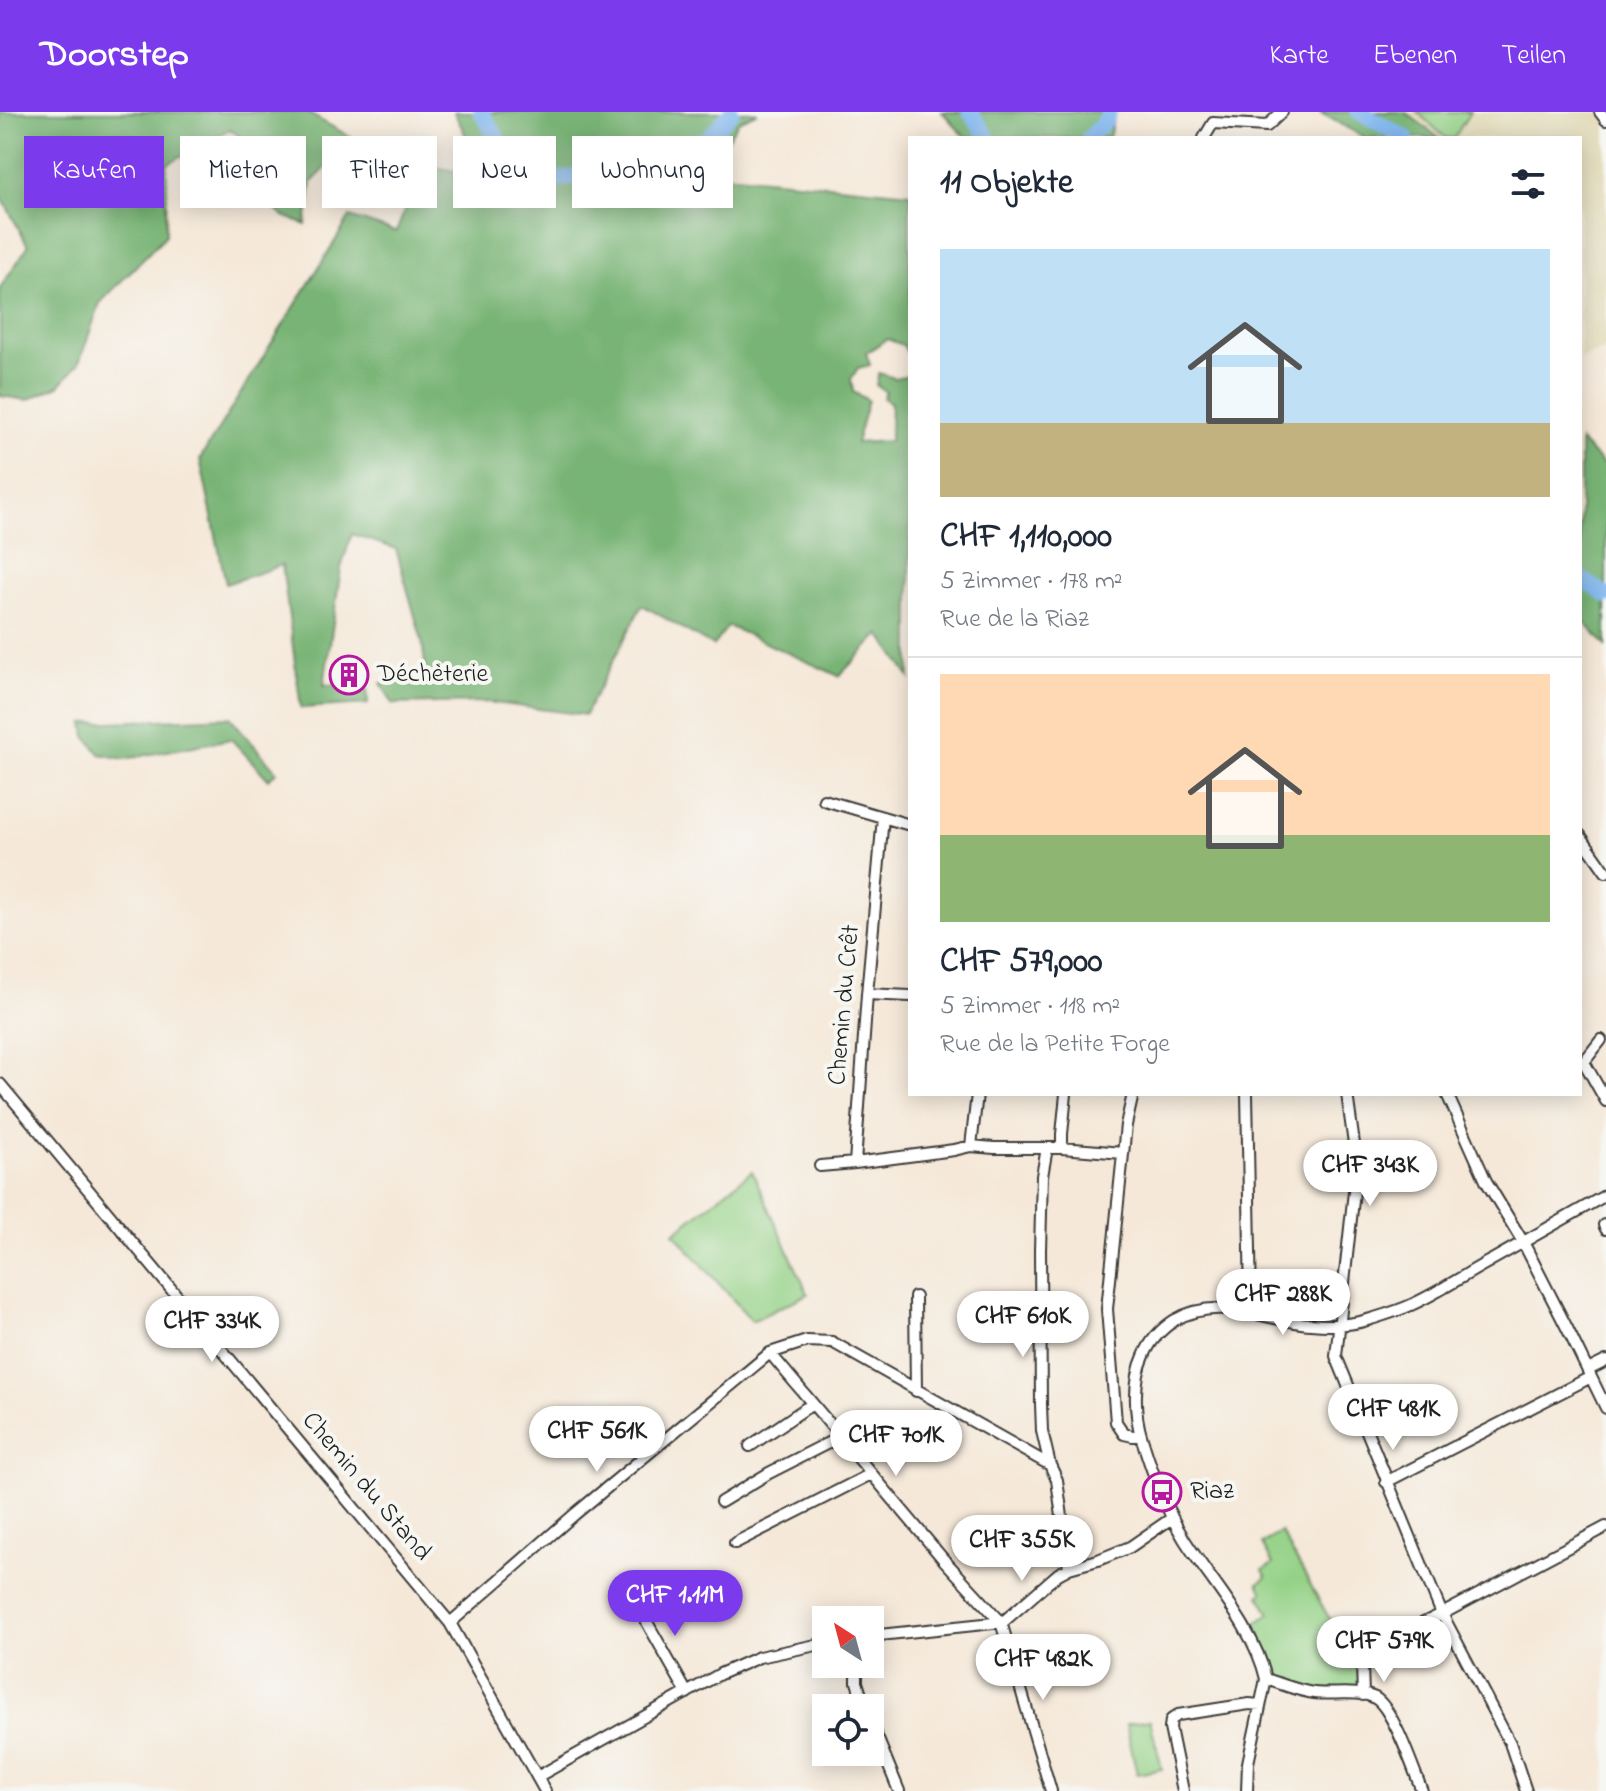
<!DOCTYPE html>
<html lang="de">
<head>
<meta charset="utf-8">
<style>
  :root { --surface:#fff; --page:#f2f2f3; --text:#1f2937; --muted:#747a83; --line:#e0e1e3; --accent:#7c3aed }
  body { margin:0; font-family:"Indie Flower",sans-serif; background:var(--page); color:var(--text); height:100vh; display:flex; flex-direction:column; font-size:30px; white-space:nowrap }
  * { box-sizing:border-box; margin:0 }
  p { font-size:26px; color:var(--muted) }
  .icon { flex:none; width:44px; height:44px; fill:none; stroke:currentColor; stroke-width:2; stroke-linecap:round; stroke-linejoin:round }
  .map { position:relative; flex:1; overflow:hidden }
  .drawer { position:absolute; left:908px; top:24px; width:674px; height:960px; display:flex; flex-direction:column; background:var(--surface); border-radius:0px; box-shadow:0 4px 20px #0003 }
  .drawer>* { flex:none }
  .top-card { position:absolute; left:24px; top:24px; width:760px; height:72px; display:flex; gap:16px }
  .needle { width:52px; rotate:324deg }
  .fabs { position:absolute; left:812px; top:1494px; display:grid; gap:16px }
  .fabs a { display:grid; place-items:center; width:72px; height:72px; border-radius:0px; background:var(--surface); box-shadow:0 4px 20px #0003; font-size:40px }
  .price { position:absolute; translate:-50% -68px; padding:0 18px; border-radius:28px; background:#fff; color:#222; font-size:26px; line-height:52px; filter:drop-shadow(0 2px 4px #0008) }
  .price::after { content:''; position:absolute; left:50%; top:48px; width:24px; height:18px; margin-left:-12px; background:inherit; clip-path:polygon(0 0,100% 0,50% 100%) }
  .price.on { background:var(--accent); color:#fff }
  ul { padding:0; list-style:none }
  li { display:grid; align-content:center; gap:16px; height:424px; padding:0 32px }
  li+li { border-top:2px solid var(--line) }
  li span { display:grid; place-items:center; height:248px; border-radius:0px; color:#555 }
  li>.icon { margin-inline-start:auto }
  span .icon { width:144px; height:144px; fill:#fffc; stroke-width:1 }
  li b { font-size:34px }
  h2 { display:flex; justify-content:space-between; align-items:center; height:96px; padding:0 32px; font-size:34px }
  .pill { padding:0 28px; border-radius:0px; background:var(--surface); box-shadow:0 4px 20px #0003; font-size:28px; line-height:72px }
  .pill.on { background:var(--accent); color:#fff }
  header { display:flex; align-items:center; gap:48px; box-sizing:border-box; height:112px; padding:0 40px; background:var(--accent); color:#fff }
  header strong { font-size:38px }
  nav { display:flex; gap:44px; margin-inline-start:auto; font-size:28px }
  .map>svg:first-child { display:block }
  .built { fill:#e3dbba }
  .green { fill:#95d287; stroke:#587752; stroke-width:2 }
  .forest { fill:#78b474; stroke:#4a6848; stroke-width:2 }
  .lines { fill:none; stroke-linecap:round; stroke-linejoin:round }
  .river { stroke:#7fb5ee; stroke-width:16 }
  .minor-casing { stroke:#3d3b38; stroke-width:14 }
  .minor { stroke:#fff; stroke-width:10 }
  .labels { text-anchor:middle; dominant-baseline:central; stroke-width:8; stroke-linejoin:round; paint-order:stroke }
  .poi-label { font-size:26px; fill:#1c1c1c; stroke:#f6f6f2; text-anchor:start }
  .street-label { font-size:26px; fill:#1c1c1c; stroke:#f6f6f2 }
</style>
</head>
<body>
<header>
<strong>Doorstep</strong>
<nav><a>Karte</a><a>Ebenen</a><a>Teilen</a></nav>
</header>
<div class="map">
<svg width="1606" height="1679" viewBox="0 0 1606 1679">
  <rect width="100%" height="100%" fill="#f6f6f2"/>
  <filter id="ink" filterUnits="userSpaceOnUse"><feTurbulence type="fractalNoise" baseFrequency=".0125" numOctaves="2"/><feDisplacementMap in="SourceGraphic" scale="16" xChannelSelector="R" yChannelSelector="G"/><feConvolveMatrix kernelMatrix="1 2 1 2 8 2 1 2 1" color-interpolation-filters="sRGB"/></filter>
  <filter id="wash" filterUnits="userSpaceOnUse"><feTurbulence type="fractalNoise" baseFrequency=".006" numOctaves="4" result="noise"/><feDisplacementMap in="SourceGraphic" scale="32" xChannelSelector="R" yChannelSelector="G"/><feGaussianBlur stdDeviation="1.8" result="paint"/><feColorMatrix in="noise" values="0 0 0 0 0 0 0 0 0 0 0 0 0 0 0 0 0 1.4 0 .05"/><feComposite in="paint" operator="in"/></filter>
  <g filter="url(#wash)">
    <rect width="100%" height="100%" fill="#f5e8d8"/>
    <path class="built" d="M1405,0H1606V237L1580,247V26H1439Z"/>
    <path class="green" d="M1417,0H1470L1454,26H1446Z
      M752,1059L808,1182L752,1209L674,1121Z
      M1281,1420L1348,1540L1363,1550L1360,1580L1312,1577L1271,1562L1255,1527L1261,1523L1254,1512L1270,1502L1259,1483L1263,1480L1258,1471L1267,1465L1263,1458L1273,1452L1262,1432Z
      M1150,1608L1162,1657L1137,1662L1126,1612Z"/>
    <path class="forest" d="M0,0H306L354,27L312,70L306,113L281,103L244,68L264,45L230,17L167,52L166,123L100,191L79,251L59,274L27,288L0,284V176L28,134L0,82Z
      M454,0H758L739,9L705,61L910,81V245L903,233L887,227L866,241L870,253L858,256L851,267L853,280L868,288L856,331L890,329L891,291L883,286L886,280L876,273L879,261L894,266L910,263V566L880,522L839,564L728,514L713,534L642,493L585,603L486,590L393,592L381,571L427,567L422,529L396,437L352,422L341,456L324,573L367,571L368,592L301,596L282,453L226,472L200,347L350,105L396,120L423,53L487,65Z
      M942,0H1115L1109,26H966Z
      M1319,0H1405L1439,26H1366Z
      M1580,329L1606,355V534L1580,505Z
      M230,605L277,660L268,667L231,627L125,647L100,642L86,624L84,611Z"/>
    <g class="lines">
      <path class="river" d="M481,0L515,54L556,68L597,60L643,45L706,28L732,0
        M970,0L988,26
        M1359,0L1406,26
        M1089,26L1106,8L1109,0
        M1580,466L1606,483"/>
    </g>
  </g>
  <g filter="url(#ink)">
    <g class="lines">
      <defs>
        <path id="minor" d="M1600,0L1606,8
          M1204,26L1213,11L1267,14L1282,0
          M824,688L910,713
          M1580,723L1606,760
          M867,882L910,884
          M1601,928L1584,950L1606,989
          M0,972L450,1511L545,1679
          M1133,982L1126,1013L1107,1197L1116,1310L1124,1322L1133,1324H1140
          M1247,982L1251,1189L1249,1200
          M1347,982L1354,1032L1355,1070L1336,1244L1442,1502L1510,1631L1526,1679
          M1447,982L1486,1069L1523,1130L1567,1216L1606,1296
          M971,1034L977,982
          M1047,1036L1042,1064L1040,1138L1041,1292L1042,1319L1050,1353L1057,1368L1069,1456
          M1062,1036V1022L1066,982
          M855,1051L954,1038L971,1034L994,1036H1062L1123,1041
          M820,1054L855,1051L867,882L883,705
          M1604,1113L1606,1117
          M915,1185L916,1279
          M770,1241L944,1448L1001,1510L1051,1679
          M1588,1258L1606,1249
          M750,1334L806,1296L813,1293
          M1386,1370L1591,1265
          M721,1390L769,1361L840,1325
          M735,1431L871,1362
          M631,1482L687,1581
          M450,1511L575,1402L770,1241L807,1229L832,1230L1050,1353
          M870,1524L1003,1510L1058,1462L1069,1456L1098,1448L1130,1435L1172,1406
          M857,1552V1570L865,1596
          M1266,1567C1282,1572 1298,1579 1314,1581C1331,1583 1360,1578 1375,1586C1393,1596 1414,1659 1422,1679
          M1363,1583L1362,1552L1366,1542L1376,1534L1442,1502L1606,1415
          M870,1608L899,1679
          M537,1665L720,1562L759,1545L826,1531
          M1183,1679L1170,1616L1171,1608L1178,1603L1249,1592L1260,1593
          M1247,1679L1248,1651L1266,1567C1255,1517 1211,1470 1184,1427C1166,1398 1152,1360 1142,1327C1134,1302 1133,1268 1144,1244C1150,1229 1161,1217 1175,1208C1220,1182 1264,1209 1311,1212C1330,1214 1352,1213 1371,1207C1384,1203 1398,1199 1411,1193C1438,1181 1464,1163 1490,1149C1529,1127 1567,1105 1606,1083"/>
      </defs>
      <use href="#minor" class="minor-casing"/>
      <use href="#minor" class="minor"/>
    </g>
  </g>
  <defs>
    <symbol id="building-ring" viewBox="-11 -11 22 22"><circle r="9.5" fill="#f6f6f2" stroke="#b5179e" stroke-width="1.5"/><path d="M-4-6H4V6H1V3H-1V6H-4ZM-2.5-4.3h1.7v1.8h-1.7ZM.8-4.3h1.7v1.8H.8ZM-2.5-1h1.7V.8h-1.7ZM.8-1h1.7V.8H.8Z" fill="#b5179e"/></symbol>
    <symbol id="bus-ring" viewBox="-11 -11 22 22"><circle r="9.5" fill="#f6f6f2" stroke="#b5179e" stroke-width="1.5"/><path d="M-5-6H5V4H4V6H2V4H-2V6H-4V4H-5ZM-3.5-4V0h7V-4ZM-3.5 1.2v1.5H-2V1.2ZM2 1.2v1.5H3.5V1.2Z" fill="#b5179e"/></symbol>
  </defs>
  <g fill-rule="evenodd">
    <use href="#building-ring" x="327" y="541" width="44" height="44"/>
    <use href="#bus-ring" x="1140" y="1358" width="44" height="44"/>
  </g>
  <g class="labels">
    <g class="poi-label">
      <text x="377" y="563">Déchèterie</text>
      <text x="1190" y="1380">Riaz</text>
    </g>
    <g class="street-label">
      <text transform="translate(845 893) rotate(-85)">Chemin du Crêt</text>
      <text transform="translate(366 1375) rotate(50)">Chemin du Stand</text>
    </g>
  </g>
</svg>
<div class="fabs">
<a><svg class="needle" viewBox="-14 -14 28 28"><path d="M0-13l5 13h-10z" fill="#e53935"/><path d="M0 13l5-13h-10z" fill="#747a83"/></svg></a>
<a><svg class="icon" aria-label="locate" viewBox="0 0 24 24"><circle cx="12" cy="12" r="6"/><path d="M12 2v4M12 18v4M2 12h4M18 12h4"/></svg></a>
</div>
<b class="price" style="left:1370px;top:1096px">CHF 343K</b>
<b class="price" style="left:1283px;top:1225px">CHF 288K</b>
<b class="price" style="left:1023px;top:1247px">CHF 610K</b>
<b class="price" style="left:212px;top:1252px">CHF 334K</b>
<b class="price" style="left:1393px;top:1340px">CHF 481K</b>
<b class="price" style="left:597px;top:1362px">CHF 561K</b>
<b class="price" style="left:896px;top:1366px">CHF 701K</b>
<b class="price" style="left:1022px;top:1471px">CHF 355K</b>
<b class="price on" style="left:675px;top:1526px">CHF 1.11M</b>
<b class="price" style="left:1384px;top:1572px">CHF 579K</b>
<b class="price" style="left:1043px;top:1590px">CHF 482K</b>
<div class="top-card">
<a class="pill on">Kaufen</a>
<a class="pill">Mieten</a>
<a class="pill">Filter</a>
<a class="pill">Neu</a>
<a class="pill">Wohnung</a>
</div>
<section class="drawer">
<h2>11 Objekte<svg class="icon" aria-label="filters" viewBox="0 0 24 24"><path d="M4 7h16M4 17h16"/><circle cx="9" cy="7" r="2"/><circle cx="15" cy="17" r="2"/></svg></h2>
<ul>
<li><span style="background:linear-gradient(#bfe0f5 70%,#c2b280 0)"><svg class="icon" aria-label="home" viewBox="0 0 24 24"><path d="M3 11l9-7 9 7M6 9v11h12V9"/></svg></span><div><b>CHF 1,110,000</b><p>5 Zimmer · 178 m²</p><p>Rue de la Riaz</p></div></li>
<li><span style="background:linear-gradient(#ffd9b3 65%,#8fb573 0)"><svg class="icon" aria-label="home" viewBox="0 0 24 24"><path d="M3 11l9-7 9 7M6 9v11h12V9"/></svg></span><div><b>CHF 579,000</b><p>5 Zimmer · 118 m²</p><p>Rue de la Petite Forge</p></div></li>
</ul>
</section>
</div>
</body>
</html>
